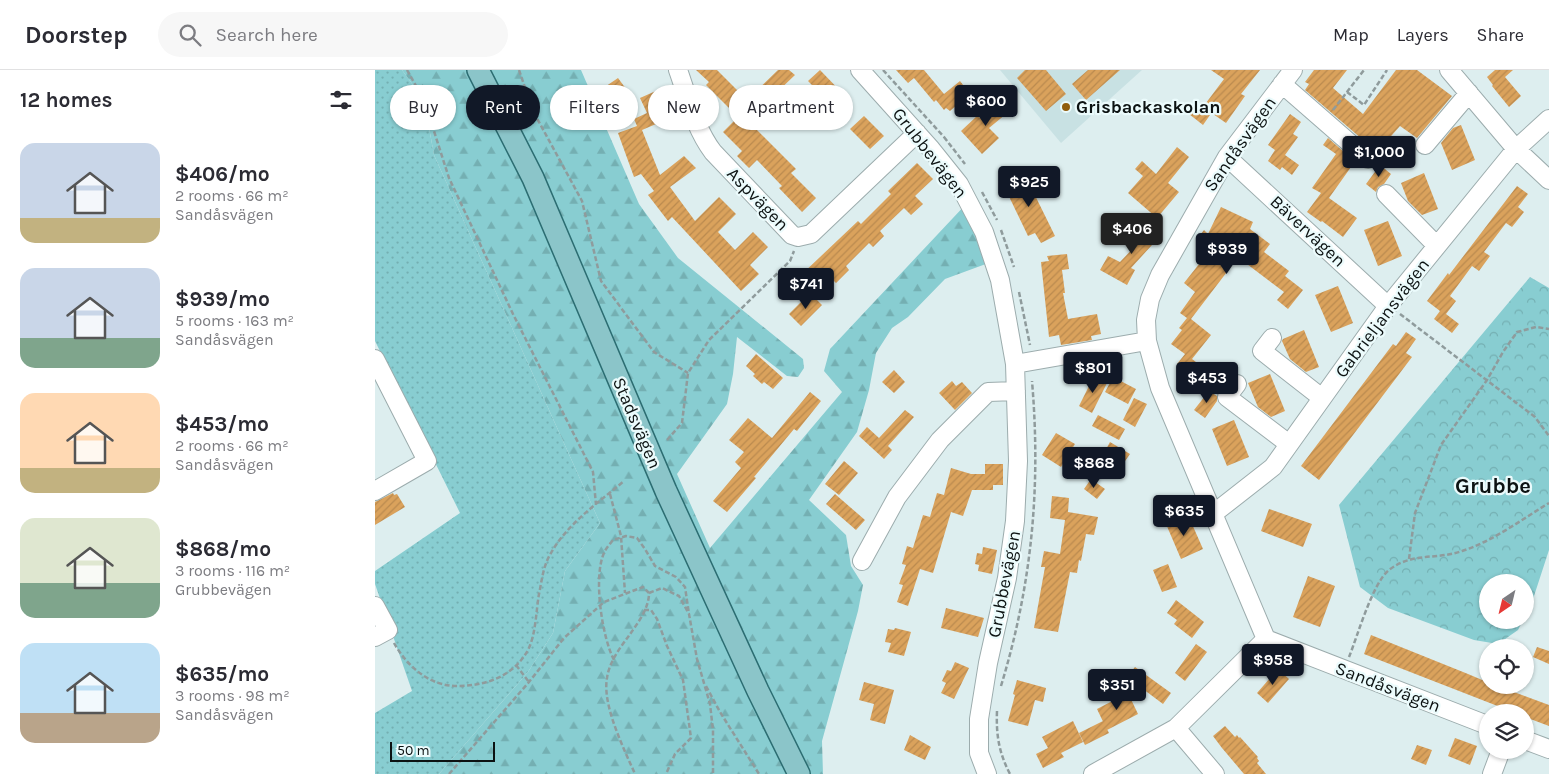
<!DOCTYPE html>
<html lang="en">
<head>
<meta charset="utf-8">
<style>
  :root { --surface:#fff; --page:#f7f7f7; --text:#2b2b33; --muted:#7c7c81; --line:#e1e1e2; --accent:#111827 }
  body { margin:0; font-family:Karla,sans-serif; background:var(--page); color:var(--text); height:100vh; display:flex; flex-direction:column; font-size:19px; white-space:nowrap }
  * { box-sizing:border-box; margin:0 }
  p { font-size:16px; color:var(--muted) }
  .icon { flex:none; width:28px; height:28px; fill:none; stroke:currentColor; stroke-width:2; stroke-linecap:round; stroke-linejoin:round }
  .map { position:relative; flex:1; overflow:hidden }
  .panel { display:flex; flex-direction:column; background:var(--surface); width:375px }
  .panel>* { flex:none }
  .guide { position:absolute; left:15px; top:15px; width:475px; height:45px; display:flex; gap:10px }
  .needle { width:32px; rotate:215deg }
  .controls { position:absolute; left:1104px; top:504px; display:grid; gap:10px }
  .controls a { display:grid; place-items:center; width:55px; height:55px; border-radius:50%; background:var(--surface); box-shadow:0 1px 4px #0004; font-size:25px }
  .scale { position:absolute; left:15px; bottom:12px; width:105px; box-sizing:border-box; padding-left:5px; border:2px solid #0c1212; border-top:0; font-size:14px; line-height:18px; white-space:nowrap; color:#0c1212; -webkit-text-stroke:4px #ebfbfc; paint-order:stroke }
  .price { position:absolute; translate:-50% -42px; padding:0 11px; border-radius:5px; background:var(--accent); color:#fff; font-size:16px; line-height:32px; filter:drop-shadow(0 1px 2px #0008) }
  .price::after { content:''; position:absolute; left:50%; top:30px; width:15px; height:11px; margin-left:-8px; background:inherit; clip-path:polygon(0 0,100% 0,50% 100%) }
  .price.selected { background:#222; color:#fff }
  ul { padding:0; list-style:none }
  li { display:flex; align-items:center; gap:15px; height:125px; padding:0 20px }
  li span { display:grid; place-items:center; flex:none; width:140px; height:100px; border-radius:15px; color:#555 }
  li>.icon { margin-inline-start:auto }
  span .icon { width:60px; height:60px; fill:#fffc; stroke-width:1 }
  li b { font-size:21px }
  h2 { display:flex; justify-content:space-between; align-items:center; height:60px; padding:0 20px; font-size:21px }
  .chip { padding:0 18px; border-radius:22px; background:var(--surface); box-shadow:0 1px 4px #0004; font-size:18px; line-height:45px }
  .chip.selected { background:var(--accent); color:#fff }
  header { display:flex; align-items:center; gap:30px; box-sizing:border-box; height:70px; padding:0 25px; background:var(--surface); border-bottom:1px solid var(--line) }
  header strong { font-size:24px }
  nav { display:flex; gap:28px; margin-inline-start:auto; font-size:18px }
  .search { width:350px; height:45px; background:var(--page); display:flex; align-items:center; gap:12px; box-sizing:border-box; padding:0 18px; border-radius:28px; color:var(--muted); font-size:19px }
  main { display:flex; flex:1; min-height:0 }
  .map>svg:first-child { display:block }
  .built { fill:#c8e1e3 }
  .grass { fill:url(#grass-dots) }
  .forest { fill:url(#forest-firs) }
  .park { fill:url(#park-crowns) }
  .building { fill:url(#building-hatch) }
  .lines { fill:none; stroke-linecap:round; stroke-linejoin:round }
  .minor-casing { stroke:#9cacad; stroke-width:20 }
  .major-casing { stroke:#2c6d72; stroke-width:24 }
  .path { stroke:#8f9b9c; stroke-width:2.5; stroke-dasharray:5 2.5; stroke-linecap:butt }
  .minor { stroke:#fff; stroke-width:18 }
  .major { stroke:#8bc5c9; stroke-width:21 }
  .poi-dot { fill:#905d0d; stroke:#ebfbfc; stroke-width:2 }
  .labels { text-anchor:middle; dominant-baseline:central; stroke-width:4.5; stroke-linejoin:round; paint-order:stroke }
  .poi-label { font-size:18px; font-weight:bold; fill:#0c1212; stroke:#ebfbfc; text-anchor:start }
  .street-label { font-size:18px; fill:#0c1212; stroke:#ebfbfc }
  .district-label { font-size:22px; font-weight:bold; fill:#0c1212; stroke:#ebfbfc }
</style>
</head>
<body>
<header>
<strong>Doorstep</strong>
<div class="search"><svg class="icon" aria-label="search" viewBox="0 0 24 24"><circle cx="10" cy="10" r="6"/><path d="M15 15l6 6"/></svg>Search here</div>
<nav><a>Map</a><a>Layers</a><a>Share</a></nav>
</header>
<main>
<section class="panel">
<h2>12 homes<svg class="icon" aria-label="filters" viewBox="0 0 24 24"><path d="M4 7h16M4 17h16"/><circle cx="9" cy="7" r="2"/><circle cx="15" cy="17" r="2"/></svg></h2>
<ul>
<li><span style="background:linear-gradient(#c9d6e8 75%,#c2b280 0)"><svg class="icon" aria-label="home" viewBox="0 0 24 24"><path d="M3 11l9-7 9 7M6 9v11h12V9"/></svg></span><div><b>$406/mo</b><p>2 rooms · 66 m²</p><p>Sandåsvägen</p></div></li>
<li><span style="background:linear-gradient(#c9d6e8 70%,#7fa58c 0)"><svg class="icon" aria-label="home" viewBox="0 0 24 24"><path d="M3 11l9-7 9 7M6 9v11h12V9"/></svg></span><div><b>$939/mo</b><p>5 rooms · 163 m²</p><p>Sandåsvägen</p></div></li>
<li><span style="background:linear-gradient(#ffd9b3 75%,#c2b280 0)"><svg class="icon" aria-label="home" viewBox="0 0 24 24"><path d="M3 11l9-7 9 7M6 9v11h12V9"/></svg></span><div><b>$453/mo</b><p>2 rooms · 66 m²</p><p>Sandåsvägen</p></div></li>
<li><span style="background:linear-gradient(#dfe7d0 65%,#7fa58c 0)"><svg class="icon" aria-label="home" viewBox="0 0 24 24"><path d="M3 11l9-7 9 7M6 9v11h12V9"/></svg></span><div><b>$868/mo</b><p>3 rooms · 116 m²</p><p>Grubbevägen</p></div></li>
<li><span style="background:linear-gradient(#bfe0f5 70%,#b9a48a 0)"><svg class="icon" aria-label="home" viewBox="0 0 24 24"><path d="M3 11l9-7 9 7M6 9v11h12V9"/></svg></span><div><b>$635/mo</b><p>3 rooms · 98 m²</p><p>Sandåsvägen</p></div></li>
</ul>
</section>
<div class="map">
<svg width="1174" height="704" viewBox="0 0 1174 704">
  <defs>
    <pattern id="grass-dots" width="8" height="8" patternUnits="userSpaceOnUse" patternTransform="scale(1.25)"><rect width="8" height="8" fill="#88cdd1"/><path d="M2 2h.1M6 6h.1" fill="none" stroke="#74afb2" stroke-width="1.8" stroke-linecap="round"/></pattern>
    <pattern id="forest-firs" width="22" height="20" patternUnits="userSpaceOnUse" patternTransform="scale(1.25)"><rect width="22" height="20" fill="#88cdd1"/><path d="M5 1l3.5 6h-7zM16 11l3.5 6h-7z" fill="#74afb2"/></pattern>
    <pattern id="park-crowns" width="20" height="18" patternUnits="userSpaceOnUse" patternTransform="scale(1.25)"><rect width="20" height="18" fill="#88cdd1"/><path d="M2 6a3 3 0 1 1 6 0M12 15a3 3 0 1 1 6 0" fill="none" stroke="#74afb2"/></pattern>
    <pattern id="building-hatch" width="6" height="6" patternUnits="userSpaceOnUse" patternTransform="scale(1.25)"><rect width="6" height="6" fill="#daa25c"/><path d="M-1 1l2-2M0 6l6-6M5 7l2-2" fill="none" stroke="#ba8a4f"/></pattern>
  </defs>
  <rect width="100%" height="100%" fill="#ddeeef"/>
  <path class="built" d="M625,0H767L686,73Z"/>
  <path class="grass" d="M0,0H27L49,30L59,85L225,453L190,501L178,563L153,602L64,704H0V643L37,621L0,514V501L85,443L0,271Z"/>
  <path class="forest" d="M27,0H206L264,134L303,188L428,289L429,298L423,307L412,306L362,267L358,304L352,334L302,404L335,478L467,322L449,301L455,279L593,132L619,191L570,209L533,247L517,258L501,283L494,320L482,362L434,430L471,465L476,496L488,515L483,541L447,671L448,704H64L153,602L178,563L190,501L225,453L59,85L49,30Z"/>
  <path class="park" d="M1155,207L1174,218V480L1159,526L1150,545V512H1112V550H1148L1143,560L1123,574L1099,570L1013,538L985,517L964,435Z"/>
  <path class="building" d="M321,0H342L372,30L403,0H414L420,5L399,25L420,46L410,56L395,41L379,57L421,99L416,103L441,128L427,142L404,118L407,116L382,90L374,98L362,86L367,81L348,62L363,47L331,15L334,12Z
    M445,0L472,28L460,39L451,30L447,34L437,25L442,20L433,11Z
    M521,0H549L569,24L585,11L595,24L575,41L571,38L569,40L561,30L559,32L539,8L533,13Z
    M650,0H671L691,24L671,41L642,8Z
    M713,0H745L711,30L697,14Z
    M836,0H885L866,24L870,26L851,53L828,37L849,9Z
    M939,0H972L958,18L988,44L1021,0H1042L1077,26L1042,68L1025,56L1002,82L930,20L934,14L930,12Z
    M1120,0H1138L1130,7L1146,26L1134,37L1117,16L1118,15L1112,7Z
    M243,8L254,23L235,37L224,21Z
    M292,16L298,30L289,34L295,48L267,60L285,105L309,86L321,98L295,117L320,151L344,127L361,144L343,162L360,180L378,162L393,177L375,195L384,204L366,221L297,147L293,151L273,125L279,121L266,104L259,107L243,63L262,56L259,49L272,43L265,28Z
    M628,28L637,39L614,58L624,68L607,84L586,61L602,46L605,48Z
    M821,35L835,45L828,55L814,44Z
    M915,44L926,52L918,64L923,67L910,85L924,95L917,105L907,97L905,100L893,91L900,80L893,75Z
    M489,46L509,66L495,79L475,59Z
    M1086,55L1100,90L1077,100L1066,73L1078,58Z
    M953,68L976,88L972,94L976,97L954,128L982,148L968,167L947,151L946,152L932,142L946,123L937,118L961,84L948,75Z
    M802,77L814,87L793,113L804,122L782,148L753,123L768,106L760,99L767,91L781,104Z
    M542,93L558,109L540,126L548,134L536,145L529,138L505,161L509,166L498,177L494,173L471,196L474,200L461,213L456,208L441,222L425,206L483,151L486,154L516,124L513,121Z
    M1005,95L1016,104L1009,114L1003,117L1001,122L991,114Z
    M649,103L680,166L666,173L660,163L653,166L628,114Z
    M1049,103L1063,139L1047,145L1033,131L1026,113Z
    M1142,116L1153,124L1143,137L1149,142L1137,157L1131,153L1109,182L1115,186L1104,201L1097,196L1075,226L1081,231L1071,244L1084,254L1077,263L1059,249L1065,241L1052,231L1073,203L1074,205Z
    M846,137L878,152L875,159L895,174L889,182L914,201L910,206L928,220L913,239L902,230L909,222L864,188L859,195L858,194L816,249L836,265L817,289L821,292L813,302L802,294L810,284L796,274L807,260L804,258L812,248L805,243L820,222L809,213L828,189L824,186L831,177L822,169L829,160L833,164Z
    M1013,151L1027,186L1003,196L989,160Z
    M774,152L787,164L756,198L760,200L752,215L725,200L733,186L745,192L764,172L759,168Z
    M692,184L694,199L687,200L690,223H688L693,249L722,244L726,264L716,266L717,270L686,275L684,265L674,267L666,192L674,191L672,186Z
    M963,216L978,253L956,262L940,225Z
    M435,223L447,235L426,256L414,244Z
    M929,260L944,297L931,302L915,289L907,271L908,269Z
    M1031,262L1041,269L1031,283L1037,287L944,410L926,396L1018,274L1021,276Z
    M381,284L408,308L398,319L389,312L387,314L378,306L380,304L371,296Z
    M519,300L530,312L519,323L507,312Z
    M895,304L910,341L896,347L883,337L873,313Z
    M719,306L732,313L717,343L704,336Z
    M738,307L761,319L753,334L730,322Z
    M577,311L581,316L587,312L597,323L580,340L564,323Z
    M834,321L842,326V331L830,348L819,340Z
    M435,322L446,331L422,361L419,359L379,407L381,408L352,442L338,431L366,398L360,392L369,382L354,370L373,348L397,368Z
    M759,328L772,334L760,357L748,350Z
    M530,340L539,347L513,376L517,380L509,389L484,366L492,357L504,368Z
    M723,345L750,359L744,370L717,356Z
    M859,350L874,387L852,396L837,359Z
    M681,363L700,374L686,397L667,385Z
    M735,372L755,384L748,394L729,383Z
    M469,391L483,403L464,425L450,414Z
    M610,394H628V415H618V420H597L588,446L576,442L558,503L545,499L533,536L522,532L528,515L524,514L531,495L527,494L532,476L538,478L548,445L555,447L562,423L569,425L576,398L596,404H610Z
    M716,409L730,419L722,429L709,419Z
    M18,423L19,425L22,424L30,437L0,455V432Z
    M460,424L490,450L481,460L451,434Z
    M677,426L694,428L693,442L723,447L719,465L711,464L706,491L704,490L702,503L695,502L683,562L659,558L670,497H666L669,481L685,484L690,450L675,448Z
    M894,439L937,454L928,477L886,461Z
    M813,445L828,479L806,489L791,454Z
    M608,477L622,480L617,504L603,501L604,495L600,494L602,483L607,484Z
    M793,494L802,517L787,522L778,500Z
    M933,506L960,516L945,557L918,547Z
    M801,530L829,552L817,568L799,554L802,550L792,543Z
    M571,538L609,548L603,567L566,558Z
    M520,558L536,562L529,586L513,582L516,573L510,572L513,559L519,560Z
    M996,565L1093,604L1112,612V615H1120L1174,635V656L1150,647V642H1138L989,584Z
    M821,574L832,582L810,611L800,603Z
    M1162,577L1174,581V594L1158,587Z
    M580,592L594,598L579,629L566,623L571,613L567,611L572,600L576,601Z
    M760,597L796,623L788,634L752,607Z
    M903,599L914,609L893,633L882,623Z
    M642,610L671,618L668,632L660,630L653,656L633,651L640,625L638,624Z
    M489,612L519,620L510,654L495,650L499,634L484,630Z
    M753,623L763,644L732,660L722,639Z
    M698,651L708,672L686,683L689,687L668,698L661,684L673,678L667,667Z
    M728,651L734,663L710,675L704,663Z
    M850,656L860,667L862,665L864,668L865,667L883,687L882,688L884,691L882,693L891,704H869L847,678L838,666Z
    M535,665L556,677L550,690L529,680Z
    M1080,668L1102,676L1095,695L1073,686Z
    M1042,675L1057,680L1051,695L1036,689Z"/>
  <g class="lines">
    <defs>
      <path id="minor" d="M303,0C313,28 320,58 338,82L417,165L423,167L436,164L542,63
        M485,0L556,79L584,114L609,162L625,210L640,294L643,391L640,451L632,508L613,593L604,649V683L612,704
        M918,0L852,87L785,205L775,229L771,250L772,271L785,318L891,569L1112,655
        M1074,0L1141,79L1174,110
        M907,14L993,89
        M1050,75L1094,23
        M852,87L1013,236
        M1011,124L1062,176
        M897,268L887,281L947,328
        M0,289L52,391L0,421
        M640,294L772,271
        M862,314L852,327L914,374
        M838,444L898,397L1013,236L1141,79L1174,49
        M487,491L522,427L565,370L613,322L641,321
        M0,536L13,560L0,567
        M801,658L840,704
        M1150,670L1174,679
        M718,704L801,658L891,569
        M1117,704L1126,680"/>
      <path id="major" d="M103,0L158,108L291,421L383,621L424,704"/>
    </defs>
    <use href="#minor" class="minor-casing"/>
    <use href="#major" class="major-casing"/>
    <path class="path" d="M32,0L49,30L74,108L138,244L218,402L221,435
      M144,0L158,41L207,131L226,211L279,282L313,303
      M508,0L569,67
      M972,22L989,35L1012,0
      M958,40L989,0
      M569,67L590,94
      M607,122L622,150
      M626,160L639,197
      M644,222L655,275
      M1025,244L1160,347L1174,366
      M292,370L307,353L313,303L334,270L415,191L419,181
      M235,424L246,466L250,523
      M1034,489L1040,443L1066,375L1112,310L1128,282L1142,262L1161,257L1174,259
      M274,523L287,518L304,526L314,544L322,589L335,634L338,660V704
      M269,540H276L282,549L292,576L308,610L316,668L300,684L291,704
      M19,573C32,596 54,616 82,616C110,616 138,607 153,580C161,564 161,541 164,524C167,510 168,496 176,483C193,453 223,433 249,411
      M974,587C983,565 997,514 1014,500C1037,482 1062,490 1087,481C1118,471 1146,450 1174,433
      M239,590C227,567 218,507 229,483C231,478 235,474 238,470L251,466L262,468L270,479L280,496L301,507L310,517L314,544
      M141,595L154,612
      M331,616L345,642L384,704
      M626,616C657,514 666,417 657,311
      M622,641C621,665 624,683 635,704
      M74,704L154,612L189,568L229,532L268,517L274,523C274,539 262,554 253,567C244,579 234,593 232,608C227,635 249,679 260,704"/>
    <use href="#minor" class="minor"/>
    <use href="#major" class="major"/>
  </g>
  <circle class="poi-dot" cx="691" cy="37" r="5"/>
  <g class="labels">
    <g class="poi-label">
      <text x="701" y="37">Grisbackaskolan</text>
    </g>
    <g class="street-label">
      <text transform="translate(865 74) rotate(-55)">Sandåsvägen</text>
      <text transform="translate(555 83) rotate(52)">Grubbevägen</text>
      <text transform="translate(383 129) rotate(46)">Aspvägen</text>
      <text transform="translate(933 161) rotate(43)">Bävervägen</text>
      <text transform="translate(1007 248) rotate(-53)">Gabrieljansvägen</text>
      <text transform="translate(262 353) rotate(67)">Stadsvägen</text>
      <text transform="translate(629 514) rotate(-79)">Grubbevägen</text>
      <text transform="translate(1013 617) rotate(21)">Sandåsvägen</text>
    </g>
    <g class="district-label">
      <text x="1118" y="416">Grubbe</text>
    </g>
  </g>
</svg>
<div class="controls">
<a><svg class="needle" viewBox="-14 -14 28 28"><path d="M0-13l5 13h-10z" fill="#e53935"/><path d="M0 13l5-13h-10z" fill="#7c7c81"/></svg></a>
<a><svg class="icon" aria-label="locate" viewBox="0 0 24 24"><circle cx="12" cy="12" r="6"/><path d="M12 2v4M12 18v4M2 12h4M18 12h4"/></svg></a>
<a><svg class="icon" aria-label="layers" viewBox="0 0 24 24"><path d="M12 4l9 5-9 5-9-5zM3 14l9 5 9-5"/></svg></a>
</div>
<div class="scale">50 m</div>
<b class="price" style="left:611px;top:57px">$600</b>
<b class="price" style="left:1004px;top:108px">$1,000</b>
<b class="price" style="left:654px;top:138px">$925</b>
<b class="price selected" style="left:757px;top:185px">$406</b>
<b class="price" style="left:852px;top:205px">$939</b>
<b class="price" style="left:431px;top:240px">$741</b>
<b class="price" style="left:718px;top:324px">$801</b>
<b class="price" style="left:832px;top:334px">$453</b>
<b class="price" style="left:719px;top:419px">$868</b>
<b class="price" style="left:809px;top:467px">$635</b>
<b class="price" style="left:898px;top:616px">$958</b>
<b class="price" style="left:742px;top:641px">$351</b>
<div class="guide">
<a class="chip">Buy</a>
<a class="chip selected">Rent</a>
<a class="chip">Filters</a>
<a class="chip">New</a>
<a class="chip">Apartment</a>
</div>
</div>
</main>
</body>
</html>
